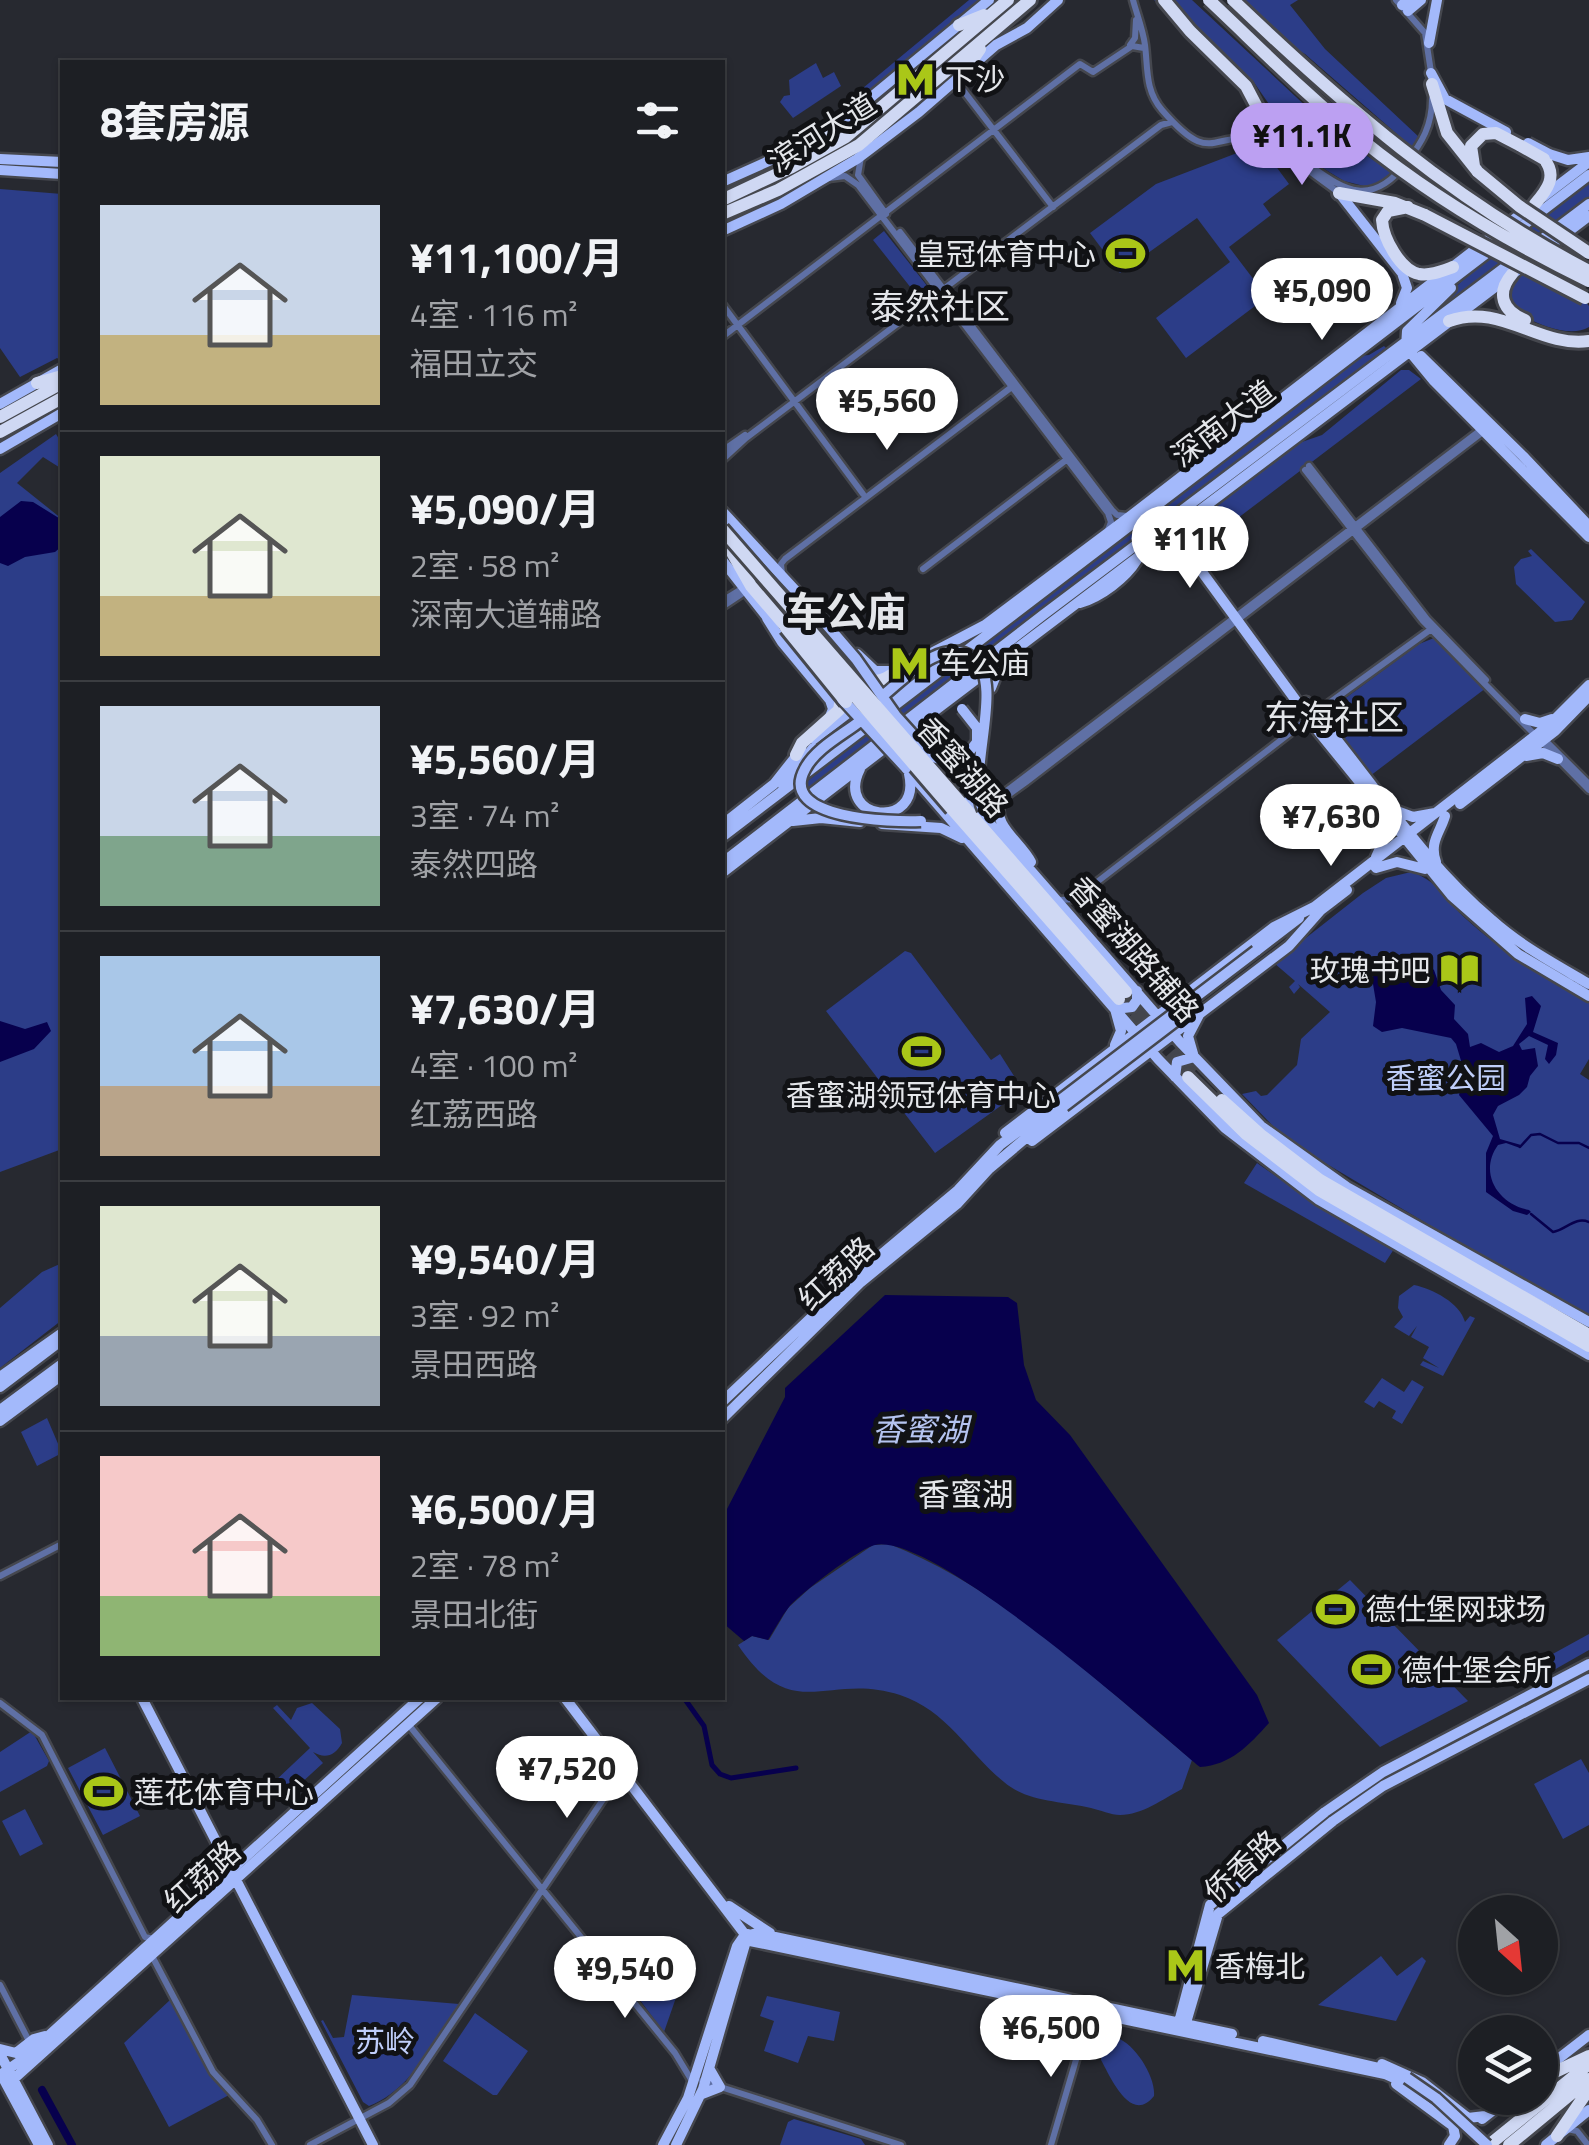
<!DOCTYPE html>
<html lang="zh">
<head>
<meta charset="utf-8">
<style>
  :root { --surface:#1d1f24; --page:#25272c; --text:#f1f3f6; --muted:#a0a2a6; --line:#3b3d41; --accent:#bca0f2 }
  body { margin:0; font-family:"Titillium Web","Noto Sans SC",sans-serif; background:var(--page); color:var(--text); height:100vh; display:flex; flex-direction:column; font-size:38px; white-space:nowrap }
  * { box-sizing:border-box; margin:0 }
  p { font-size:32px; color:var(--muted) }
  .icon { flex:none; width:55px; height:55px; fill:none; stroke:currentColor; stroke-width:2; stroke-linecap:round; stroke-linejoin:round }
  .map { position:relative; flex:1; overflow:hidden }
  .details { position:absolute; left:60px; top:60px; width:665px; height:1640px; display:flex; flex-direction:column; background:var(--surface); border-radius:0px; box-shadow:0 2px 8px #0004,0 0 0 2px var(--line) }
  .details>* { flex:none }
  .needle { width:65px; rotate:153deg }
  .tools { position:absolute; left:1458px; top:1895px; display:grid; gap:20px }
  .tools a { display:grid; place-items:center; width:100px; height:100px; border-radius:50%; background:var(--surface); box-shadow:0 2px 8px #0004,0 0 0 2px var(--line); font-size:50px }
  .price { position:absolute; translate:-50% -85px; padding:0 22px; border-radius:35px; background:#fff; color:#222; font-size:32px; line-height:65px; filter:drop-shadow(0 2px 5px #0008) }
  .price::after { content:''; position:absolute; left:50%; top:60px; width:30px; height:22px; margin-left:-15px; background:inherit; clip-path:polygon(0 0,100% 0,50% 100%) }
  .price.active { background:var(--accent); color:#111 }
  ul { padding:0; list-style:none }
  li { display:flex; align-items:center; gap:30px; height:250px; padding:0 40px }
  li+li { border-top:2px solid var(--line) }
  li span { display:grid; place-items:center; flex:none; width:280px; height:200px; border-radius:0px; color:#555 }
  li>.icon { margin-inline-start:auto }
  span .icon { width:120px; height:120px; fill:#fffc; stroke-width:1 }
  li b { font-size:42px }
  h2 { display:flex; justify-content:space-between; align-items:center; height:120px; padding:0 40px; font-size:42px }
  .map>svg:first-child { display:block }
  .green { fill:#2c3d88 }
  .water { fill:#07004d }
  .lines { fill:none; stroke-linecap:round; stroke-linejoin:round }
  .stream { stroke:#07004d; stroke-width:2.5 }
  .canal { stroke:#07004d; stroke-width:5 }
  .river { stroke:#07004d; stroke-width:8 }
  .highway-tunnel { stroke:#43454c; stroke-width:12; stroke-dasharray:12 6; stroke-linecap:butt }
  .minor-casing { stroke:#45474e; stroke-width:11 }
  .major-casing { stroke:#45474e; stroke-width:15 }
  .highway-casing { stroke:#45474e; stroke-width:18 }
  .minor { stroke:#5f70a5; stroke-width:6 }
  .major { stroke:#a3b9fb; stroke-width:10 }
  .highway { stroke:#cfd8f3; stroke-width:12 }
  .major-bridge-casing { stroke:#45474e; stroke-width:15; stroke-linecap:butt }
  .highway-bridge-casing { stroke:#45474e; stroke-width:18; stroke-linecap:butt }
  .major-bridge { stroke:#a3b9fb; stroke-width:10 }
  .highway-bridge { stroke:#cfd8f3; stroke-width:12 }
  .labels { text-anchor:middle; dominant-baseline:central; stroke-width:10; stroke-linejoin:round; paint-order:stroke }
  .poi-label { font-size:30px; fill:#e4e6ea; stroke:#111215; text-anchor:start }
  .street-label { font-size:30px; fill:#e4e6ea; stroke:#111215 }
  .park-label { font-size:30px; fill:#bfcefa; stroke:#111215 }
  .water-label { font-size:32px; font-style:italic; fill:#b5c4f0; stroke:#111215 }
  .neighbourhood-label { font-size:32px; fill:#e4e6ea; stroke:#111215 }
  .quarter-label { font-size:35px; fill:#e4e6ea; stroke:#111215 }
  .district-label { font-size:40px; font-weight:bold; fill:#e4e6ea; stroke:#111215 }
</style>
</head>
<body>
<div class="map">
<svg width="1589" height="2145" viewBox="0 0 1589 2145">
  <rect width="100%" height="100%" fill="#272930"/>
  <path class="green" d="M969,0H983L859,100L857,93Z
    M1154,0H1192L1340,138L1393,173L1384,184L1368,187L1344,181L1295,151L1280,120L1253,81L1187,19L1166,11Z
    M1244,0H1298L1290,5L1325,49L1420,138L1413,148L1305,54L1295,49Z
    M816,63L823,78L834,72L841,86L793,118L780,102L784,96L790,95L789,80Z
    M1237,153L1250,155L1258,165L1269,157L1289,184L1263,204L1271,215L1229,247L1267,297L1186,358L1156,318L1230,262L1197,218L1120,273L1090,233L1156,184Z
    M1589,179V199L1423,321C1471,266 1531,223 1589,179Z
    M0,189L62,194V361L57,358L20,377L0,348Z
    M884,231L928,287L919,298L873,240Z
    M1525,271L1585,301L1589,306V327C1568,339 1534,322 1514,312L1504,291L1509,282Z
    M1384,346L1386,348L1065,594L1026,620L980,660L805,794L800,787L1003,627L1359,356L1369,355Z
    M1401,370H1409L1421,379L1205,543L1202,553L1189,529L1207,515L1206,512L1296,444L1322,435Z
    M56,434L62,444V469L43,457L17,483L62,519V1149L0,1172V473Z
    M1531,549L1585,602L1572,620L1555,622L1516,584L1514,567L1521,559L1532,556L1528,551Z
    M1434,638L1486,688L1370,776L1329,722L1332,708L1419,644Z
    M1411,872C1436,879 1447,901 1465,918C1501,951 1546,978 1589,1003V1059L1580,1074L1589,1080V1320L1310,1154L1274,1127L1242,1094L1256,1091L1261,1096L1267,1095L1297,1065L1301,1039L1330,1012L1298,984L1300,987L1294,994L1289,987L1295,981L1274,963L1363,893L1386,878Z
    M905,951L911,953L991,1060L1000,1054L1023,1090L935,1153L826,1011Z
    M1257,1163L1326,1211L1392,1247L1394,1249L1385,1263L1244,1183Z
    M62,1263V1320L0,1368V1308L42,1272Z
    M1414,1285C1433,1289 1460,1303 1465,1322L1470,1316L1475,1318L1443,1376L1420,1365L1423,1361L1439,1368L1423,1358L1429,1347L1411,1337L1417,1326L1409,1336L1394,1327L1403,1317L1398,1308L1399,1296Z
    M1382,1378L1404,1392L1412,1380L1424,1387L1402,1424L1392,1418L1396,1411L1379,1401L1374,1408L1364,1402Z
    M47,1418L62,1453L37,1466L21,1432Z
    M889,1544C1003,1588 1099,1684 1192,1760L1182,1789C1163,1799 1142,1815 1120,1815C1111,1815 1100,1810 1091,1808C1062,1801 1027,1802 1004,1782C968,1753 948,1711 900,1695C827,1671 793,1727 738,1645L752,1636L769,1640L788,1608L810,1588L873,1545Z
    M1350,1580L1468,1701L1380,1747L1277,1640Z
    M1589,1634V1650L1524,1687L1518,1673Z
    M312,1703L340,1729L342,1743C335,1756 325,1759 313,1752L323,1763L287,1796L274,1782L310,1748L273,1708L277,1705L291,1720L297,1708Z
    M32,1731L49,1761L47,1766L0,1792V1752Z
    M105,1748L140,1816L103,1835L68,1768Z
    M1581,1759L1589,1773V1825L1563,1839L1534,1784Z
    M25,1809L43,1844L20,1856L2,1821Z
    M1381,1956L1397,1976L1422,1957L1426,1961L1396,2021L1318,2005Z
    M683,1966L686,1969L664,2032L639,1999Z
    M352,1995L459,2004C434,2040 412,2090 369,2106L363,2102L321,2021L323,2020L333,2038L344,2037Z
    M767,1996L840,2012L834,2041L808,2036L798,2063L764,2051L774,2021L760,2016Z
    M170,2000L207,2070L229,2095L169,2127L124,2043Z
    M475,2013L528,2051L497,2095H493L443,2061Z
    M1117,2038C1135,2044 1156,2077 1154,2096C1131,2125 1111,2078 1101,2060L1103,2044Z
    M794,2119L861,2139L865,2145H780L788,2122Z"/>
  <path class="water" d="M21,501L33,502L62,520V546L55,552L25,557L8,566L0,563V517Z
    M1398,957L1412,966L1423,961L1434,970L1441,990L1455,1005L1454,1019L1468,1034L1470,1047L1481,1043L1499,1052L1513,1046L1527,1024L1525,998L1532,996L1541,1006L1533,1032L1558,1043L1556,1055L1549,1064L1545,1059L1548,1045L1529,1036L1519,1044L1522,1050L1535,1048L1538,1066L1530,1076L1527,1087L1519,1095L1498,1106L1493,1115L1500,1139L1521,1145L1520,1148L1506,1143L1498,1145C1478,1173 1498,1204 1529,1210L1531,1212L1527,1215L1513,1211L1486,1192V1153L1493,1136L1459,1095L1465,1074L1456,1044L1451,1038L1402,1028L1382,1032L1373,1026L1376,1002L1372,978L1379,967Z
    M0,1021L25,1029L47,1022L51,1031L34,1049L0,1062Z
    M885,1295L1008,1297L1017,1303L1024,1365L1036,1400L1070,1435L1257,1695L1269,1723C1249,1745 1231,1765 1200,1767C1149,1724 933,1532 875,1545C858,1549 801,1593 789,1607C781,1617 775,1629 768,1640L752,1636L744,1641L723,1623L722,1526L727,1509L785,1397V1388Z"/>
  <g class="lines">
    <path class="stream" d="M1520,1147L1531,1135L1540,1134L1558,1143H1579L1589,1148
      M1531,1214L1553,1232C1566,1230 1575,1216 1589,1222"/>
    <path class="canal" d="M684,1698L704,1726L712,1765L720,1774L731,1778L796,1768"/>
    <path class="river" d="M42,2090L72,2145"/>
    <path class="highway-tunnel" d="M1128,994L1195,1072
      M1120,1001L1184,1072"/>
    <defs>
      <path id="minor" d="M1133,0C1137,15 1143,30 1145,45C1148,69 1145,90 1162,110C1214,170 1210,128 1263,141C1320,156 1354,231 1407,162C1422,142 1432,126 1432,99
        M1396,0L1425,33L1431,72
        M1130,45L1135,38L1136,20
        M956,81L1053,207
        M861,157L858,175L886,214
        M1304,167L1338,192
        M829,178L845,176L858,185L1108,513L1111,522L1108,530
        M900,232L1112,510L1117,515L1127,516
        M722,304L863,494
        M722,337L1080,64L1093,72L1132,46L1144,48
        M1490,423L1484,431L1026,782L997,803H989V797L1000,796Z
        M722,451L745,435
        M722,460L746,438L1161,125L1172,122
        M1309,466L1427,619L1486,680
        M1305,470L1423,621L1589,790
        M923,569L1070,457
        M782,574L781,564L785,559L1013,386
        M722,601L743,588
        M722,607L746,591
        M1544,739L1589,784
        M1060,900L1075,899L1325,706L1434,627
        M0,1576L62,1544
        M0,1703L42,1735L145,1937L154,1939
        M408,1724L675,2053L692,2081
        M152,1956L213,2072L257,2120L272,2145
        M0,1985L29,2041
        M702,2081L901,2145
        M1567,2129L1577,2131L1588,2145
        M310,2145L389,2103L410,2085L625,1767
        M1051,2145L1090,2012"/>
      <path id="major" d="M1402,5L1408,0
        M1408,11L1421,0
        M1429,43L1437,0
        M1431,73L1445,99L1506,132
        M1549,154L1568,160L1589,157
        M0,159L62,162
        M0,170L62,174
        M722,182L789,152L847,117L989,0
        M1340,194L1402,273L1407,288L1401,303
        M1543,197L1589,162
        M722,231L781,204L857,159L919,112L996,45L1027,28L1058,0
        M1451,288L1407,331L1406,347L1434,381L1589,537
        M1421,356L1523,456L1589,526
        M0,404L62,369
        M0,449L62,413
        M722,511L820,617
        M1167,534L1175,535L1319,732L1452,896L1518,954L1589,996
        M722,560L771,622
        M1080,603C1101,597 1126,578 1137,560
        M767,618L782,642L830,700L833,709L829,719
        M857,654L875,671H893
        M922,658L985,625L1133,514L1530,207
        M991,688L1001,663
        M1306,702C1368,774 1419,859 1492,920C1521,946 1555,964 1589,984
        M879,706L949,652
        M886,712L1589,175
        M1525,719L1540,723L1552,719
        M904,734L1589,216
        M814,739L856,707
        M931,756L1180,1042L1261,1126L1347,1187L1589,1322
        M1526,756L1543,753L1558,759
        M906,768L1158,1059L1225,1128L1319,1200L1589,1355
        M860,769C834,821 922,831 909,774
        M783,786L813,748
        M1000,801C991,825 1021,842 1031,862
        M1460,804L1555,731L1589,696
        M1394,810L1413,817L1435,813
        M793,821L821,818L860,822
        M882,824L941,828L962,838
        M722,825L774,784L801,750
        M722,837L873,722
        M1376,857L1386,835L1383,817
        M1436,862C1429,842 1440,833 1445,816
        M722,863L1043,615L1589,204
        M1372,863L1376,868L1397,862L1425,869
        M722,873L890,744
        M1313,908L1549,725L1589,685
        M1317,913L1347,890
        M1256,951L1299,918
        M1115,1045L1121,1031L1115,1009L1132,1007L1137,1000V991
        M1175,1077L1177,1062L1194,1057L1188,1036L1199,1015L1188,1014L1182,1001
        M1005,1133L1274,927L1316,906
        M1032,1141L1289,946L1320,911
        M0,1377L62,1333
        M0,1387L62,1340
        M722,1402L852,1279L958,1190L1000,1145L1059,1101
        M0,1410L62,1364
        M722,1419L861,1282L958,1203L989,1169L1064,1106
        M0,1421L62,1375
        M142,1698L373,2145
        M565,1698L750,1941L1385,2074L1405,2083
        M729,1906L770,1933
        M744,1936L757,1933L1232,2034
        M1185,2026L1218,1914L1333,1821L1383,1786L1589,1679
        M1181,2028L1179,2022L1210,1905L1325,1812L1383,1772L1589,1664
        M1263,2041L1388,2070
        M0,2049L16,2053L34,2039L45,2036
        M0,2054L48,2145
        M1382,2064L1422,2082L1468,2118L1485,2116
        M1540,2073L1589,2035
        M0,2075L23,2059L420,1698
        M4,2080L39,2145
        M1396,2084L1453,2126L1455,2136L1449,2145
        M7,2085L437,1698
        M702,2094L720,2087L709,2068
        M1482,2119L1509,2098
        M663,2145L688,2098L737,1946L744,1936
        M676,2145L703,2089L748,1934
        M1546,2145L1589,2110"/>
      <path id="highway" d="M1164,0L1190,31L1246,86L1278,147
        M959,25L984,15
        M962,75L980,49
        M1432,84L1447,133L1478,172
        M805,155L835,125
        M1474,166L1471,146L1483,134L1496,133L1521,146
        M1339,193L1395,203L1425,215
        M722,200L792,167L846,137L1008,0
        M1535,204C1547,190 1558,176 1544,159
        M1408,207L1388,211L1382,220C1383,238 1400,270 1419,274C1430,276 1442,271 1453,267
        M722,214L778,190L859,145L1030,0
        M1512,274C1496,293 1502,311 1525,320
        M1449,321C1501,302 1539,348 1589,341
        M37,383L62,376
        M0,417L62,383
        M0,432L62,398
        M730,549L751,586L793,635
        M805,611L829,635
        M843,658C882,701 883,673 924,656
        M796,755L802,743L839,710L842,692
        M960,802L1126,992
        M952,809L1119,999
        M1188,1077L1246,1134L1319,1190L1589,1346
        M1222,1100L1261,1135L1320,1180L1589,1335
        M1540,2079L1589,2056
        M1557,2136L1589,2089
        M1489,2145L1589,2064
        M1509,2145L1589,2079"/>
    </defs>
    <use href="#minor" class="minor-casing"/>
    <use href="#major" class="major-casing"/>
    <use href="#highway" class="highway-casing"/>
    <use href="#minor" class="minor"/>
    <use href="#major" class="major"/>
    <use href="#highway" class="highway"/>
    <defs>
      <path id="major-bridge" d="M1528,143L1549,154
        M820,617L856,659L896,716L933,757L947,761L966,756L977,742V728L962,709
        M885,694C906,677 943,636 973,658C1006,682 966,772 983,810
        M842,699L906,768
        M859,722C842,735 815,749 805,769C777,820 893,822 921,821
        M1059,1101L1256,951
        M1064,1106L1182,1016
        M1407,2078L1436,2098L1487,2145"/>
      <path id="highway-bridge" d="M1209,0C1259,47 1308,97 1362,140C1431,196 1509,242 1589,281
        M1233,0C1343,105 1452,200 1589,271
        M1521,146L1544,159
        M1478,172L1519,206L1589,253
        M1425,215L1585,298
        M722,529L960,802
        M792,623L952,809
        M786,628L846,702"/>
    </defs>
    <use href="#major-bridge" class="major-bridge-casing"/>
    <use href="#highway-bridge" class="highway-bridge-casing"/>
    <use href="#major-bridge" class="major-bridge"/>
    <use href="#highway-bridge" class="highway-bridge"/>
  </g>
  <defs>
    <symbol id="metro-bare" viewBox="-9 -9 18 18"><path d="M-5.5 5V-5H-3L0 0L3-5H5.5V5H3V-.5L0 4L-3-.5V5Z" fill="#aac718" stroke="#111215" stroke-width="2.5" paint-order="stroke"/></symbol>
    <symbol id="stadium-bare" viewBox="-9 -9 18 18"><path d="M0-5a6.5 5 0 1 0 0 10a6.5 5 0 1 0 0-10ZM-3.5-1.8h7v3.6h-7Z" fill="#aac718" stroke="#111215" stroke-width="2.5" paint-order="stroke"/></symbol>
    <symbol id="library-bare" viewBox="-9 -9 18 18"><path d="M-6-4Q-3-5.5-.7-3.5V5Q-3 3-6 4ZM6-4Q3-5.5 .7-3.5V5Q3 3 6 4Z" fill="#aac718" stroke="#111215" stroke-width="2.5" paint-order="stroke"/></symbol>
  </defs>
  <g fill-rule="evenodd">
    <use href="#metro-bare" x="888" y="52" width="55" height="55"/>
    <use href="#stadium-bare" x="1098" y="226" width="55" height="55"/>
    <use href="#metro-bare" x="882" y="636" width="55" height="55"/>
    <use href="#library-bare" x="1432" y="942" width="55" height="55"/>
    <use href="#stadium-bare" x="894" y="1024" width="55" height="55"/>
    <use href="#stadium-bare" x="1308" y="1582" width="55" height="55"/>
    <use href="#stadium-bare" x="1344" y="1642" width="55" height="55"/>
    <use href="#stadium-bare" x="76" y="1764" width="55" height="55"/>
    <use href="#metro-bare" x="1158" y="1938" width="55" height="55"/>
  </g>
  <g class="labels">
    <g class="poi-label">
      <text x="945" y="79">下沙</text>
      <text x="1096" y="254" text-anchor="end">皇冠体育中心</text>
      <text x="940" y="663">车公庙</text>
      <text x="1430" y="970" text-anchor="end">玫瑰书吧</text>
      <text x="921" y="1095" text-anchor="middle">香蜜湖领冠体育中心</text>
      <text x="1366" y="1609">德仕堡网球场</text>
      <text x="1402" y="1670">德仕堡会所</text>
      <text x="134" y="1792">莲花体育中心</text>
      <text x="1215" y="1966">香梅北</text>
    </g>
    <g class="street-label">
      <text transform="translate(822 132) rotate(-32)">滨河大道</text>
      <text transform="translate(1223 423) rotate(-37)">深南大道</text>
      <text transform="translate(963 767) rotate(49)">香蜜湖路</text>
      <text transform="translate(1134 949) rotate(49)">香蜜湖路辅路</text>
      <text transform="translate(836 1273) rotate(-43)">红荔路</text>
      <text transform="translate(1242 1866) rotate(-42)">侨香路</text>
      <text transform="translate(202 1876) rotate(-42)">红荔路</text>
    </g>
    <g class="park-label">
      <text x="1446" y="1078">香蜜公园</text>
      <text x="385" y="2041">苏岭</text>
    </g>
    <g class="water-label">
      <text x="920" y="1429">香蜜湖</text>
    </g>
    <g class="neighbourhood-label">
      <text x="966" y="1494">香蜜湖</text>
    </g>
    <g class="quarter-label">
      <text x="940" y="306">泰然社区</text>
      <text x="1334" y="717">东海社区</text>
    </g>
    <g class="district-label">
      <text x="846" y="611">车公庙</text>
    </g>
  </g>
</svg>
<div class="tools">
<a><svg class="needle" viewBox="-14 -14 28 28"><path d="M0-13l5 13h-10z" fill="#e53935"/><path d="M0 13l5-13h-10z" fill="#a0a2a6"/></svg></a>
<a><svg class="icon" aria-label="layers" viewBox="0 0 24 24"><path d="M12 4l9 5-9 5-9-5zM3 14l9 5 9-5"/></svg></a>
</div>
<b class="price active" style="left:1302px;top:188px">¥11.1K</b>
<b class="price" style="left:1322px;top:343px">¥5,090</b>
<b class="price" style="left:887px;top:453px">¥5,560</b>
<b class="price" style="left:1190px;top:591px">¥11K</b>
<b class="price" style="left:1331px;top:869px">¥7,630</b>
<b class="price" style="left:567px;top:1821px">¥7,520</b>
<b class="price" style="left:625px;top:2021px">¥9,540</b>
<b class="price" style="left:1051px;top:2080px">¥6,500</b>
<section class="details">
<h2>8套房源<svg class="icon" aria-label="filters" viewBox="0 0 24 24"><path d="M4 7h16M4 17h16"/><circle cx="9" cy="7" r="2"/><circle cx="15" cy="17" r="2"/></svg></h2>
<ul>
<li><span style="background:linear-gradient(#c9d6e8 65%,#c2b280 0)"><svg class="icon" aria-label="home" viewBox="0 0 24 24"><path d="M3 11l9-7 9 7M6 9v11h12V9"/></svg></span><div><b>¥11,100/月</b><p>4室 · 116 m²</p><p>福田立交</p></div></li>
<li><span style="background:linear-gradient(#dfe7d0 70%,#c2b280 0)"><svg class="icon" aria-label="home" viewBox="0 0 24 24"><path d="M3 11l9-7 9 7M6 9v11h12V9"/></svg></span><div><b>¥5,090/月</b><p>2室 · 58 m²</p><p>深南大道辅路</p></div></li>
<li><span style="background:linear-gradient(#c9d6e8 65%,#7fa58c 0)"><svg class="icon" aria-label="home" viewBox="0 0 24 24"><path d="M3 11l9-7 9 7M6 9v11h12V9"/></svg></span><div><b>¥5,560/月</b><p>3室 · 74 m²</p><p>泰然四路</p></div></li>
<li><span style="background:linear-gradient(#a9c7e8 65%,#b9a48a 0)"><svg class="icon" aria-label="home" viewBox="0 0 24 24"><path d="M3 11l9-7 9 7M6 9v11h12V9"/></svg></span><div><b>¥7,630/月</b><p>4室 · 100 m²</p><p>红荔西路</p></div></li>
<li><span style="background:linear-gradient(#dfe7d0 65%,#9aa5b1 0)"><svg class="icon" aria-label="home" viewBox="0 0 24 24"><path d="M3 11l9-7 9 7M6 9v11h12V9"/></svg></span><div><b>¥9,540/月</b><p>3室 · 92 m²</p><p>景田西路</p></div></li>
<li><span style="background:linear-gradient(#f6c9c9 70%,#8fb573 0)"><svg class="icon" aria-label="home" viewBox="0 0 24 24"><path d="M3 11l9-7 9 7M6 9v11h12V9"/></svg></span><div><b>¥6,500/月</b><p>2室 · 78 m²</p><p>景田北街</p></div></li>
</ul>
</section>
</div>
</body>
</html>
